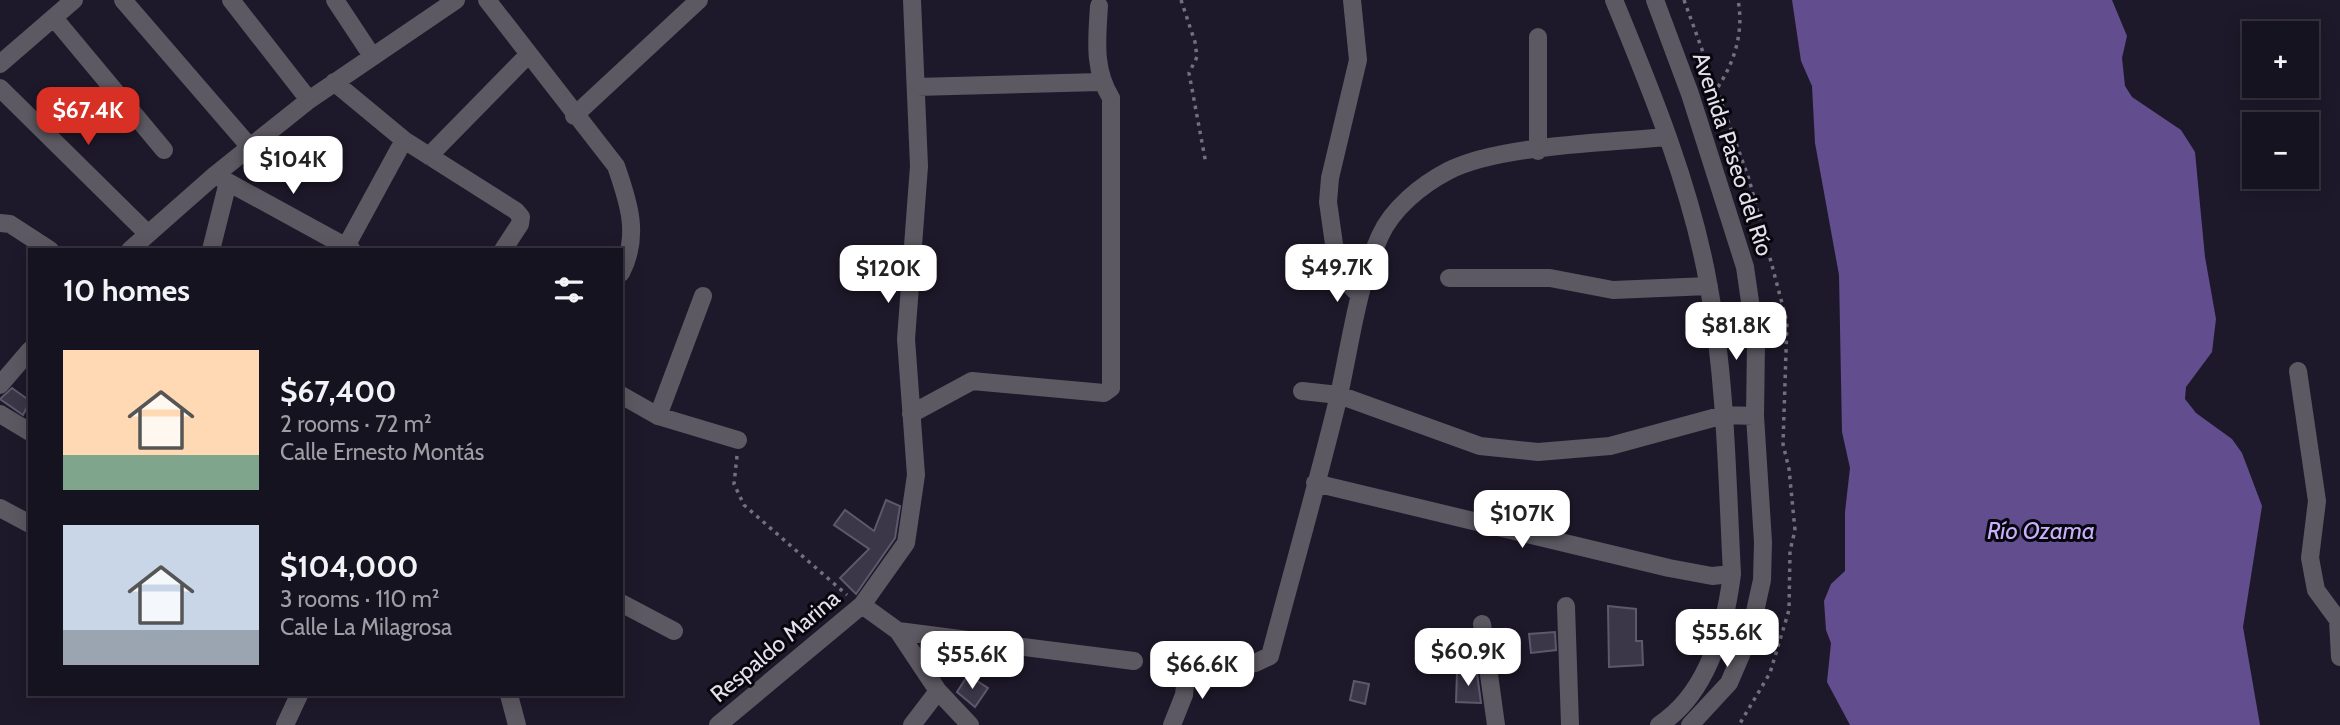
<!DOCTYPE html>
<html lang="en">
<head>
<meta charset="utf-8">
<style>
  :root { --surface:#161320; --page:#1f1c29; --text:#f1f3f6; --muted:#9e9ea5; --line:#35323e; --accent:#d93025 }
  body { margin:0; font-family:Cabin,sans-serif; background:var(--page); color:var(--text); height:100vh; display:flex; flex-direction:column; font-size:26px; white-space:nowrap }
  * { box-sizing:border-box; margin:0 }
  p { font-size:23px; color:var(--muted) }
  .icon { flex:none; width:38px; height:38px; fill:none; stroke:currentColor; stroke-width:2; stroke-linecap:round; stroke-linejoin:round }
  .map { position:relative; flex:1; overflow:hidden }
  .sheet { position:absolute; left:28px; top:248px; width:595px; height:448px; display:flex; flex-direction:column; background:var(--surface); border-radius:0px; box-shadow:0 4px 18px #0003,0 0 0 2px var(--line) }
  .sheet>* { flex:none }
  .tools { position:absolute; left:2242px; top:21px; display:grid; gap:14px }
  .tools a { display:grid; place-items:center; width:77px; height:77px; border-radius:0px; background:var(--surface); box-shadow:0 4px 18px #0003,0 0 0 2px var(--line); font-size:35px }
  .price { position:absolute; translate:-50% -60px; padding:0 16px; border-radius:14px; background:#fff; color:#222; font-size:23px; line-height:46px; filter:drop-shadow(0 2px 4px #0008) }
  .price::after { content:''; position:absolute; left:50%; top:42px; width:21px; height:16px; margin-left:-10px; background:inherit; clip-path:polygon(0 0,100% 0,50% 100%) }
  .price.on { background:var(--accent); color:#fff }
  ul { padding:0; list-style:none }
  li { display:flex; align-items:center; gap:21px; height:175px; padding:0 35px }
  li span { display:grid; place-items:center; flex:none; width:196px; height:140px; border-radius:0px; color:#555 }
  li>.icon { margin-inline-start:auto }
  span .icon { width:84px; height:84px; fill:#fffc; stroke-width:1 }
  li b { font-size:30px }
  h2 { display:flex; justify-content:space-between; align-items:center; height:84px; padding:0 35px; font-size:30px }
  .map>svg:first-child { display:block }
  .water { fill:#624d8e }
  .building { fill:#3b3648; stroke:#5d586b; stroke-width:2 }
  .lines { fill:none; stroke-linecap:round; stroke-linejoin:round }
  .path { stroke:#736f7d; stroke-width:3.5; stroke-dasharray:3.5 5; stroke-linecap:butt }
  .minor { stroke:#5c5962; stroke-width:18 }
  .labels { text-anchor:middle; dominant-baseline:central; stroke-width:6; stroke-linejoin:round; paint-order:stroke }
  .street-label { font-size:23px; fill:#e4e1ec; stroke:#08060d }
  .water-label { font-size:24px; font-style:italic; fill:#c7b1fc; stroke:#08060d }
</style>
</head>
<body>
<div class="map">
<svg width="2340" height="725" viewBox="0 0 2340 725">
  <rect width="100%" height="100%" fill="#1e192a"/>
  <path class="water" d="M1792,0H2112L2127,36L2122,58L2125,86L2132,97L2181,130L2195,152L2205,257L2216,319L2212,352L2186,387L2185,399L2196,413L2232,439L2242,453L2262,506L2243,627L2260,725H1850L1827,682L1831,643L1826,630L1824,601L1831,584L1845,571V512L1850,468L1842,432L1839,275L1815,143L1812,86L1801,61Z"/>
  <path class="building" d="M12,388L30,401L23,415L0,399Z
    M886,500L900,506L895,538L856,594L840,578L869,549L834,525L845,510L874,531Z
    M1608,606L1636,609V641H1642L1643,665L1609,667Z
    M1555,632L1556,650L1531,653L1529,634Z
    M1457,673H1477L1481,703L1456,702Z
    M968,675L988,688L975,707L957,692Z
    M1354,681L1369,684L1365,704L1350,700Z"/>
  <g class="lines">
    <path class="path" d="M1181,0L1195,42L1197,57L1189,73L1206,164
      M1684,0L1749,179L1787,322L1783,444L1789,469L1795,530L1790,551L1789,610L1770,673L1739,725
      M1718,87C1735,61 1744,31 1738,0
      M737,456L734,484L744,505L847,595"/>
    <path class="minor" d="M123,0L250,147
      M231,0L309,100
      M335,0L372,56
      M487,0L616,166C629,203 640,236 621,273
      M1352,0L1358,60L1330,178L1328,202L1338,272L1359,295
      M1614,0C1652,92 1692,189 1709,288C1726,382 1727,479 1732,574C1725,629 1707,694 1659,725
      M1655,0L1690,94L1745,267L1756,343L1755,416L1763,542L1762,580L1750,634L1729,683L1690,725
      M54,18L164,150
      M1538,37V151
      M0,64L74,0
      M334,82L404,140L516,211L521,217L520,224L503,250
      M916,87L1100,82
      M0,88L148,234
      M574,116L699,0
      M429,156L527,56
      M215,175L352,250
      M0,223L10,224L50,250
      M130,250L215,175L309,100L456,0
      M211,250L228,182
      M344,250L404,140
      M1449,278H1550L1613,290L1709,286
      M2298,371L2317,501L2310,558L2316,590L2338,620L2340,657
      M0,385L30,350
      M1302,391L1339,395L1480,446L1538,452L1610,446L1724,415L1755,416
      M621,395L658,416L738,440
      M0,414L30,432
      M911,414L972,381L1104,393L1111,388V98C1093,69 1097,39 1099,6
      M658,416L703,296
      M1315,483L1669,568L1712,576L1732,574
      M0,508L30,524
      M621,603L674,631
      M862,605L898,631L938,691L970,725
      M1566,606L1570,725
      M1482,624L1496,725
      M898,631L1134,661
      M509,695L517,725
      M285,725L299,695
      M718,725L862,605L906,543L916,475L906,339L919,166L912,0
      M912,725L938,691
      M1172,725L1184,695L1187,665L1255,663L1270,656C1293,569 1318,482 1339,395C1351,341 1357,287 1380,236C1392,209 1421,185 1448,171C1498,145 1607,143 1666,137"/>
  </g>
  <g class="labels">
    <g class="street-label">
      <text transform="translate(1733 154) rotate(72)">Avenida Paseo del Río</text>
      <text transform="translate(775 646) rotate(-40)">Respaldo Marina</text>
    </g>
    <g class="water-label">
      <text x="2041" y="530">Río Ozama</text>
    </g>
  </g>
</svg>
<div class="tools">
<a>+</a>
<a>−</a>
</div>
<b class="price on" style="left:88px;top:147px">$67.4K</b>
<b class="price" style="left:293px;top:196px">$104K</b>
<b class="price" style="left:1337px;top:304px">$49.7K</b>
<b class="price" style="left:888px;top:305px">$120K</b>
<b class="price" style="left:1736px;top:362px">$81.8K</b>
<b class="price" style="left:1522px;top:550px">$107K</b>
<b class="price" style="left:1727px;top:669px">$55.6K</b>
<b class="price" style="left:1468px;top:688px">$60.9K</b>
<b class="price" style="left:972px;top:691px">$55.6K</b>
<b class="price" style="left:1202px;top:701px">$66.6K</b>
<section class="sheet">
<h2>10 homes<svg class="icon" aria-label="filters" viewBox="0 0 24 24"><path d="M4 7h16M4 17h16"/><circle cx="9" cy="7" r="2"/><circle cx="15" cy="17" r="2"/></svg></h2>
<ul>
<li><span style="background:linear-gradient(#ffd9b3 75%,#7fa58c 0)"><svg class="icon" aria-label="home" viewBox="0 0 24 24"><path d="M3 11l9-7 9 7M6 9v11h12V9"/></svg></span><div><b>$67,400</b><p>2 rooms · 72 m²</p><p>Calle Ernesto Montás</p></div></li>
<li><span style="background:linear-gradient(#c9d6e8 75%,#9aa5b1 0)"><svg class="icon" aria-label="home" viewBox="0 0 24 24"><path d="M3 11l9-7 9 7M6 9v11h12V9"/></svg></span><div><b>$104,000</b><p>3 rooms · 110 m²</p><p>Calle La Milagrosa</p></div></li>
</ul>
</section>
</div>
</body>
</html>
